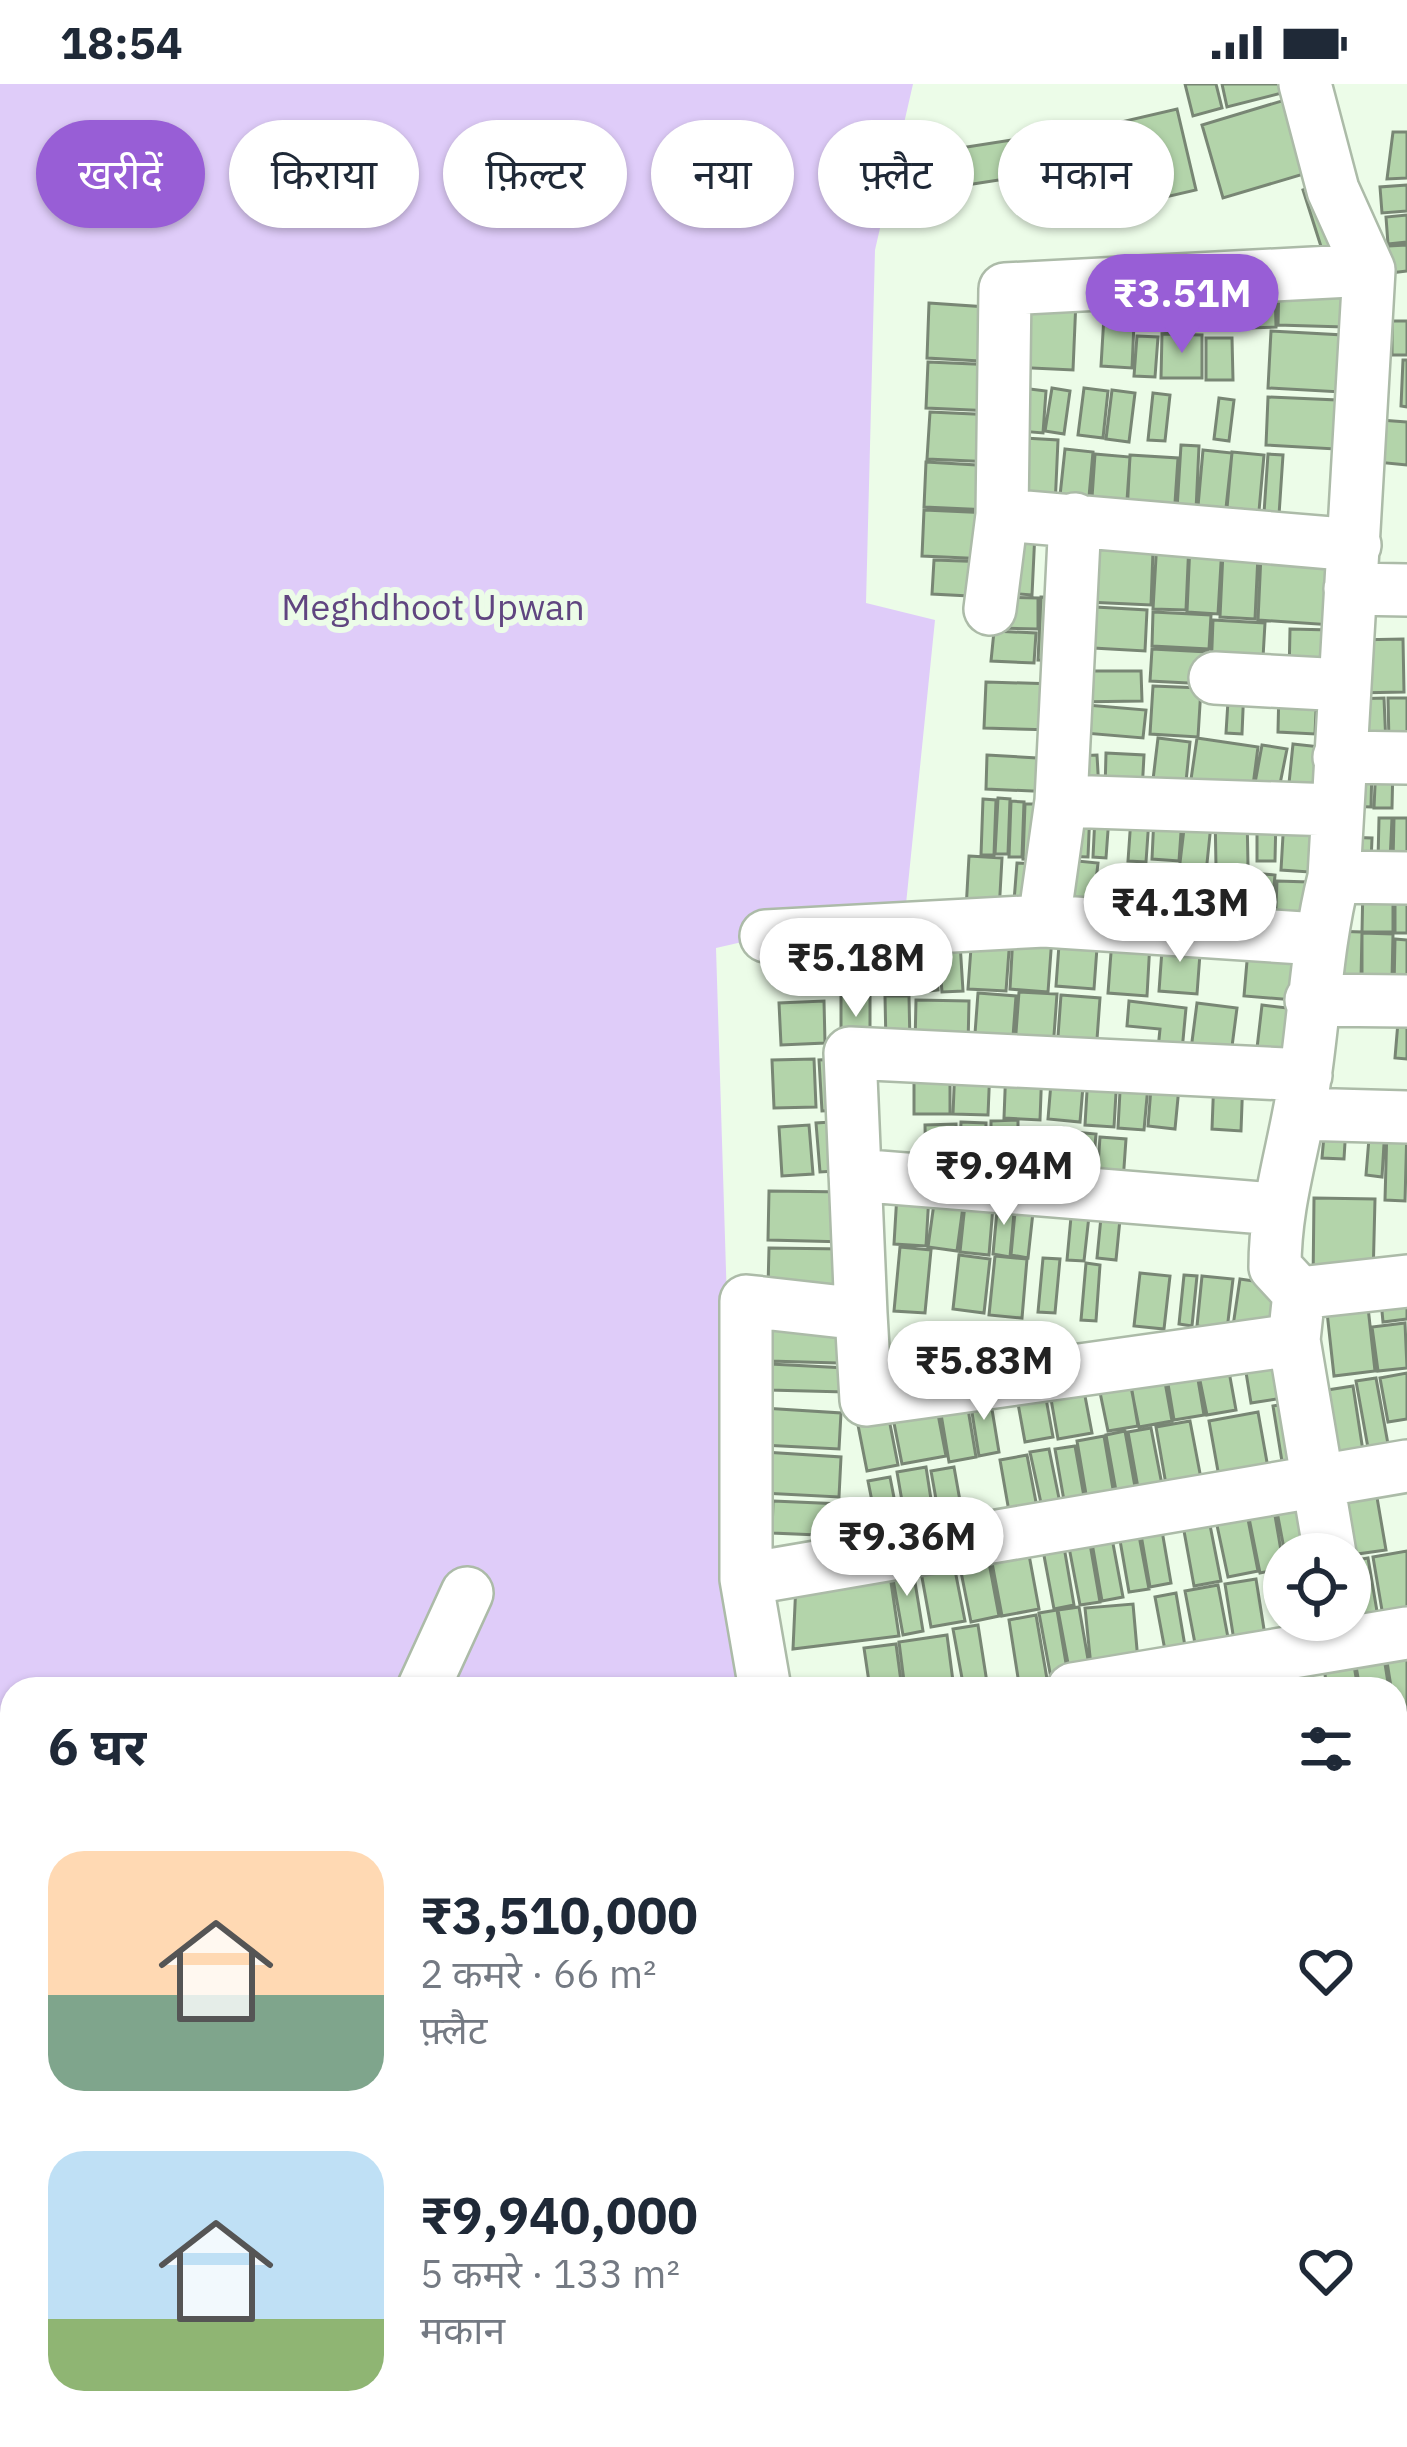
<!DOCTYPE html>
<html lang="hi">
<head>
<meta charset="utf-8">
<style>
  :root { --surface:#fff; --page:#f2f2f3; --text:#1f2937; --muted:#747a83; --accent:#985ed6 }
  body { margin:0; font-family:"IBM Plex Sans","Noto Sans Devanagari",sans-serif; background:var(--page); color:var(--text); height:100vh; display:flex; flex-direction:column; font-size:45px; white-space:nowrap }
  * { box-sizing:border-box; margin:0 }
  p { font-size:39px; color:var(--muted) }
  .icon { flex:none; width:66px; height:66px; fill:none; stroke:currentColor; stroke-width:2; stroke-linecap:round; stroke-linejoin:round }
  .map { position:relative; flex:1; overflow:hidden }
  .side { position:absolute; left:0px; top:1593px; width:1407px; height:771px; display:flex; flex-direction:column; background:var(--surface); border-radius:36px 36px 0 0; box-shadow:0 3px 9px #0004 }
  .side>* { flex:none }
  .top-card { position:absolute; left:36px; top:36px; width:1335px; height:108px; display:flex; gap:24px }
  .buttons { position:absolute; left:1263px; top:1449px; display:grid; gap:24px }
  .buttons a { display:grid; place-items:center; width:108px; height:108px; border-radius:50%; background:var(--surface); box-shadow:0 3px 9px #0004; font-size:60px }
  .price { position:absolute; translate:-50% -102px; padding:0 27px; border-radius:42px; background:#fff; color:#222; font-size:39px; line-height:78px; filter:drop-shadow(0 3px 6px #0008) }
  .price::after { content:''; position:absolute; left:50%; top:72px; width:36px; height:27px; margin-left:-18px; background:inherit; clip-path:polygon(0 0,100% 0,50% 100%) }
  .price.active { background:var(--accent); color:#fff }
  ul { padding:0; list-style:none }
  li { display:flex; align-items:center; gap:36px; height:300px; padding:0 48px }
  li span { display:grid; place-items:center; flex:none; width:336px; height:240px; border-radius:36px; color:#555 }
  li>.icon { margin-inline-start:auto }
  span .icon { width:144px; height:144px; fill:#fffc; stroke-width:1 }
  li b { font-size:51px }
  h2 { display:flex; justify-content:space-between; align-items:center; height:144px; padding:0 48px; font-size:51px }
  .tag { padding:0 42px; border-radius:54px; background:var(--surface); box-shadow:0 3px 9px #0004; font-size:42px; line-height:108px }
  .tag.active { background:var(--accent); color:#fff }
  .status { display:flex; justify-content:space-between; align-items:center; height:84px; padding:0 60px; background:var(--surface); direction:ltr }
  .status svg { height:33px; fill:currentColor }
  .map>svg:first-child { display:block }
  .green { fill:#dfccf9 }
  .building { fill:#b3d4aa; stroke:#788674; stroke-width:3 }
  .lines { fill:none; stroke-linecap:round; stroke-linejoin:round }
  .minor-casing { stroke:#acbba8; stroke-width:56 }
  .minor { stroke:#fff; stroke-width:51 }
  .labels { text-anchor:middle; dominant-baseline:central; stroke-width:12; stroke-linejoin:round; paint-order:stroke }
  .park-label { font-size:36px; fill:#604580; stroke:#ecfce8 }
</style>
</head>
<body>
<div class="status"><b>18:54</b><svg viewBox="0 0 49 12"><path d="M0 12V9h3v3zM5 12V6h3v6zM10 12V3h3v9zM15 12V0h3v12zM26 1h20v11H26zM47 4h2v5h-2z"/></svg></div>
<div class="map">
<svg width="1407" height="2363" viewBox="0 0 1407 2363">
  <rect width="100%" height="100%" fill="#ecfce8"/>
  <path class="green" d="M0,0H913L875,166L866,519L935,536L906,820L716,864L739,1605H12V2226L0,2224Z"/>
  <path class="building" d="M1185,0H1216L1222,24L1193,32Z
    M1222,0H1284L1286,8L1227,23Z
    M1295,13L1317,86L1223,114L1202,41Z
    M1177,25L1196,106L1114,125L1095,44Z
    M1393,48H1407V94L1387,95Z
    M1037,52L1043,89L960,102L954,65Z
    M1326,98L1348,167L1325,175L1303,106Z
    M1407,101V127L1382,129L1380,103Z
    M1407,131V158L1388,160L1386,133Z
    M1407,161V187L1390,189L1388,162Z
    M1279,195L1344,196V243L1278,241Z
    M1248,201H1275L1276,243L1249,244Z
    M1200,202H1217L1218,245L1201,246Z
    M1181,203H1198V245L1182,246Z
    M1160,204V243H1142L1141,205Z
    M1162,205H1179V248L1162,247Z
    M1012,212L1076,216L1073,286L1009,283Z
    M1105,215L1135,217L1132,284L1101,282Z
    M929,219L1001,224L998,278L927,274Z
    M1392,237H1407V271H1392Z
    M1271,247L1343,251L1341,308L1268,304Z
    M1162,250L1202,251V294H1161Z
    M1137,252L1158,253L1155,293L1134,292Z
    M1206,254H1232L1233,296H1206Z
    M1403,276H1407V323L1401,322Z
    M928,278L996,281L993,327L926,324Z
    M1022,304L1046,307L1043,349L1019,347Z
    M1052,304L1070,307L1064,350L1045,347Z
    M1084,304L1108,307L1103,354L1078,351Z
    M1112,306L1135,309L1129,358L1106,355Z
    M1153,309L1170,311L1165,357L1148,356Z
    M1268,313L1337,316L1335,365L1266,361Z
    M1219,314L1234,316L1229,357L1214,355Z
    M930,328L995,331L993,378L927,375Z
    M1380,336L1407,338V381L1376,378Z
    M1024,354L1058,356L1055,423L1021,421Z
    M1181,361L1199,362L1196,426L1177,425Z
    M1065,365L1093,368L1088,424L1059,421Z
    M1203,366L1232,369L1226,424L1198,422Z
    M1232,368L1264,371L1259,427L1227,424Z
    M1095,370L1130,373L1126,431L1091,428Z
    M1268,370L1283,371L1279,431L1264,429Z
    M1130,371L1178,374L1174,434L1127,430Z
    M926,378L993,382L990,426L924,423Z
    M924,426L991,429L988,475L922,472Z
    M1008,447L1035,448L1032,511L1004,509Z
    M1157,456L1189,458L1186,526L1153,525Z
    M1190,460L1222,462L1218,530L1187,528Z
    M1089,464L1153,467L1151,521L1087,518Z
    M1223,468L1258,471L1255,535L1220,533Z
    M1261,471L1335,475L1332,541L1258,536Z
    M934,476L990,478L988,513L932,510Z
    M996,513L1038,514V545L995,544Z
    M1041,513L1069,514L1066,577L1038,576Z
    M1078,522L1147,526L1145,567L1076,563Z
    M1153,528L1211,531L1209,565L1152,562Z
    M1213,536L1265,539L1262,591L1211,588Z
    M1290,545L1331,546L1329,594L1289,592Z
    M994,547L1036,549L1034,579L991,577Z
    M1403,555L1404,608L1355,609L1354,556Z
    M1152,565L1208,568L1207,600L1150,597Z
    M1070,587H1141L1142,617L1071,618Z
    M986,598L1055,600L1054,646L984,644Z
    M1229,601L1244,602L1242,650L1226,649Z
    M1153,602L1201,604L1198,653L1150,650Z
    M1279,603L1317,605L1315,650L1278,648Z
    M1384,614L1386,661L1354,663L1352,615Z
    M1388,614H1407V658H1389Z
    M1075,620L1146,626L1143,654L1072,648Z
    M1158,654L1190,658L1185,708L1152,704Z
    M1197,654L1258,663L1251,717L1189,709Z
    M1293,660L1321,663L1317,711L1288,709Z
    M1262,661L1287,665L1277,715L1253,710Z
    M1106,669L1144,671L1142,708L1105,706Z
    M987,671L1054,675L1053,708L986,705Z
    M1097,671L1099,706L1076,707L1075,672Z
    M1376,679L1393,680L1392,724H1374Z
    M1372,682L1371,723L1346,722Z
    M998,714L1010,715L1008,770H995Z
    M983,715L996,716L994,771H981Z
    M1011,717L1024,718L1022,773H1009Z
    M1025,720H1038L1036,776L1023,775Z
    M1090,726L1088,773L1059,772Z
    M1186,728L1212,731L1206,789L1179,787Z
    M1215,729H1247L1248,782H1216Z
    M1257,731H1276L1275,777H1257Z
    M1095,732L1109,733L1106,774L1093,773Z
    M1154,732L1182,734L1179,777L1152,775Z
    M1131,734L1149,735L1146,778L1128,777Z
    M1284,734L1312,736L1309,788L1281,786Z
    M1379,734H1392L1390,777L1378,776Z
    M1394,734H1407V777H1393Z
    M1342,753L1372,754L1371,779Z
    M969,772L1002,774L999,828L966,826Z
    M1057,775L1098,779L1092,833L1052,828Z
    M1017,779L1035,780L1031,832L1013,830Z
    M1122,783L1148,785L1145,835L1119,833Z
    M1155,784L1174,785L1171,835L1152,834Z
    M1242,788L1275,791L1270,847L1237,844Z
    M1211,790L1236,791L1234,840L1209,839Z
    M1182,792L1207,794L1205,838L1179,836Z
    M1277,797L1309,798L1307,848L1275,847Z
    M1363,800L1393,801V848H1362Z
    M1395,802H1407V849H1395Z
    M1060,847L1098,850L1094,905L1056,902Z
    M1331,847L1362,848L1361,895L1331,894Z
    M1362,849L1393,850L1392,896H1362Z
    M972,850L1010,853L1006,907L968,905Z
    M1013,851L1052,853L1048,908L1010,905Z
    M1163,852L1201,856L1197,910L1159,907Z
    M1249,854L1298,858L1294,916L1244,912Z
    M1112,855L1150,858L1147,912L1108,909Z
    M1395,855L1407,856V903H1394Z
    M866,859L869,902L841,904L838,861Z
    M903,859L907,905L872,908L868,862Z
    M960,859L963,907L942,908L938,861Z
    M934,860L938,906L912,909L909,862Z
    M776,868L833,869V900H776Z
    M1019,908L1057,910L1053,965L1015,962Z
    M978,909L1016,912L1012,966L974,963Z
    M841,911H870V961H841Z
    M1061,911L1100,914L1096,969L1057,966Z
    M885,912H909L910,960L886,961Z
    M916,916L969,917L968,962L915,960Z
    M824,917L825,959L781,961L779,919Z
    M1129,917L1186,924L1182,967L1158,965L1160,945L1127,942Z
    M1197,919L1237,924L1230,978L1190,973Z
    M1262,921L1296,925L1290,977L1256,973Z
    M1399,926H1407V975L1395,974Z
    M814,975L816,1023L774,1024L772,976Z
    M838,975L840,1026L822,1027L819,976Z
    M914,978H950V1030H914Z
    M955,981L990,983L988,1031L953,1030Z
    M1006,982L1042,983L1040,1036L1004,1034Z
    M1052,987L1084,990L1080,1038L1048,1035Z
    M1121,989L1149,991L1144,1046L1118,1044Z
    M1088,990L1117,992L1114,1043L1085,1041Z
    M1152,991L1180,993L1175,1045L1148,1042Z
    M1214,992L1243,993L1241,1047L1212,1045Z
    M1018,1036V1088H991V1037Z
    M831,1038L835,1087L820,1088L816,1039Z
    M961,1038L986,1039L985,1093L959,1092Z
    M956,1040L957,1088L926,1089L925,1041Z
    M1325,1040L1346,1042L1344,1075L1322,1074Z
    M809,1041L813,1090L782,1092L779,1043Z
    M1370,1042L1385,1043L1382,1093L1366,1091Z
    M1387,1043H1407L1405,1117L1385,1116Z
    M1063,1044L1064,1091L1024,1092L1023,1045Z
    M1074,1048L1096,1050L1092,1095L1070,1093Z
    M1100,1053L1126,1055L1123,1098L1097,1096Z
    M769,1107L848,1108L847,1158L768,1156Z
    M897,1110L929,1111L926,1162L894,1160Z
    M935,1112L964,1115L957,1167L928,1163Z
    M1314,1114L1375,1115L1373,1195L1313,1200Z
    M998,1116L1015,1118L1010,1173L993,1170Z
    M1016,1117L1034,1119L1028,1174L1011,1171Z
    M965,1120L993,1122L989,1171L960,1168Z
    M1072,1122L1090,1123L1084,1177L1067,1176Z
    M1102,1123L1121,1125L1116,1176L1097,1174Z
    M900,1163L931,1166L925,1229L894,1227Z
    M769,1164L844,1165L843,1205L768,1203Z
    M959,1171L990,1175L984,1229L953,1225Z
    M995,1172L1027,1175L1022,1234L989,1231Z
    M1043,1174L1060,1175L1055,1229L1038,1228Z
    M1086,1179L1100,1181L1096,1237L1081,1236Z
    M1140,1189L1170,1192L1164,1245L1134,1242Z
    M1184,1191L1197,1192L1192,1242L1179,1240Z
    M1202,1192L1233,1195L1227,1246L1197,1242Z
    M1240,1195L1280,1201L1273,1249L1233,1242Z
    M1367,1214L1375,1287L1334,1292L1326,1219Z
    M1407,1214V1235L1383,1238L1381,1217Z
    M770,1236L839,1239L838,1279L769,1277Z
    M1405,1239L1407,1284L1378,1287L1372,1243Z
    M1282,1264L1290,1313L1251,1319L1243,1270Z
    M1226,1271L1236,1326L1207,1331L1196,1277Z
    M1195,1278L1204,1331L1174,1336L1165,1282Z
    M770,1280L846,1284L845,1308L769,1306Z
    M1128,1283L1138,1342L1108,1347L1096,1289Z
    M1163,1287L1172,1337L1139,1343L1129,1293Z
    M1407,1289V1335L1388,1338L1380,1294Z
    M1081,1291L1092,1349L1058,1355L1048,1298Z
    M1376,1294L1390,1371L1370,1375L1356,1297Z
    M1043,1298L1053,1353L1025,1358L1015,1303Z
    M1353,1302L1365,1380L1319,1387L1308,1309Z
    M989,1307L999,1368L979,1372L969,1310Z
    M966,1313L976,1373L949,1378L939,1318Z
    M1295,1318L1307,1392L1285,1396L1273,1322Z
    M763,1324L841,1329L839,1365L762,1361Z
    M887,1325L898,1381L867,1387L856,1331Z
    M937,1325L946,1372L902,1380L893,1334Z
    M1258,1328L1270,1395L1221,1404L1209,1337Z
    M1190,1337L1203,1405L1168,1412L1156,1343Z
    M1151,1344L1164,1411L1140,1415L1128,1348Z
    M1125,1347L1137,1414L1118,1418L1106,1351Z
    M1104,1352L1115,1417L1088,1422L1077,1357Z
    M1075,1362L1086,1424L1066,1428L1055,1365Z
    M1049,1365L1062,1429L1044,1433L1030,1368Z
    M764,1368L841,1373L839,1413L762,1409Z
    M1027,1371L1039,1434L1011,1439L1000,1376Z
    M926,1383L937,1454L909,1458L897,1388Z
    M954,1383L965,1445L942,1449L931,1387Z
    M890,1393L903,1460L881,1463L868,1397Z
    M1374,1396L1386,1466L1350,1471L1323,1404Z
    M1311,1411L1321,1470H1285L1275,1417Z
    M773,1417L842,1420L841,1452L772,1449Z
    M1273,1420L1284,1484L1260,1489L1247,1424Z
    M1246,1425L1258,1487L1228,1493L1215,1432Z
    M1208,1431L1221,1497L1194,1502L1182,1436Z
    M1160,1435L1171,1499L1150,1503L1139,1439Z
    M1137,1441L1149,1505L1129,1508L1118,1445Z
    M1111,1449L1123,1513L1102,1517L1091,1453Z
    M1089,1454L1100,1518L1080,1521L1068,1458Z
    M1063,1457L1074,1521L1054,1525L1042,1461Z
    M1027,1460L1039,1525L1002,1532L990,1468Z
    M1407,1467V1541L1385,1544L1373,1473Z
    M987,1468L999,1532L971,1538L958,1473Z
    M952,1471L965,1537L931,1543L919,1477Z
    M1368,1474L1380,1545L1350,1536V1477Z
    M912,1480L923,1547L903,1551L891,1484Z
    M889,1485L899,1552L793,1565L796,1499Z
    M1256,1495L1267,1564L1236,1569L1225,1500Z
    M1218,1501L1230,1564L1197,1570L1185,1507Z
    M1176,1509L1187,1574L1167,1577L1155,1513Z
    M1133,1520L1139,1588L1092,1592L1085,1524Z
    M1079,1523L1090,1587L1070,1590L1058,1526Z
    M1057,1526L1068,1591L1051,1594L1039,1529Z
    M1036,1531L1047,1595L1019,1600L1009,1536Z
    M978,1541L988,1605H964L953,1545Z
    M947,1551L954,1605H905L899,1558Z
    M1407,1556V1626L1395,1628L1384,1559Z
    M896,1560L902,1605H870L864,1564Z
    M1382,1561L1389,1605H1360L1353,1565Z
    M1351,1564L1358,1605H1327L1322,1569Z
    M1309,1577L1313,1605H1283L1280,1581Z
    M1277,1585L1280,1605H1247L1245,1590Z
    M1407,1632V1708L1404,1709L1395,1634Z
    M1407,1731V1802L1401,1803L1395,1733Z
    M1407,1812V1882L1395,1885V1815Z
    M1395,2106L1407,2107V2164H1395Z
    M1397,2264L1406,2338L1395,2339V2265Z
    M1396,2344L1397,2359L1330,2363L1329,2352H1395Z
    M436,2352H487L489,2363H438Z
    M499,2352H550L500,2359Z
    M691,2352L693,2363H660L659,2357Z
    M793,2352H827L829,2363H796Z
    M863,2352H918L920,2363H865Z
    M923,2352H986L988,2363H925Z
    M1133,2352H1150L1152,2363H1080Z
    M1166,2352H1221L1222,2360L1167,2363Z
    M1312,2352L1314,2363H1260L1259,2360Z"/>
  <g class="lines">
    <defs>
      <path id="minor" d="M1305,0L1333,106L1369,186L1334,793C1317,860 1315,925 1305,993C1296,1060 1275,1115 1275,1183L1299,1209L1294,1256L1330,1470
        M1002,431L1355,461
        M1350,505L1407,506
        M990,525L1002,431L1005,205L1369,186
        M1215,594L1344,601
        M1339,673L1407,674
        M1061,717L1335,726
        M1334,793L1407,794
        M1044,837L1061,717L1075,435
        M766,852L1044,837L1318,855
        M1311,916L1407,917
        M1299,1030L1407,1033
        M855,1091L1275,1125
        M1299,1209L1407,1197
        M861,1230L866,1316L1294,1256
        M746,1495L1407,1382
        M423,1605L467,1509
        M765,1605L746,1495V1217L861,1230L850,969L1306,991
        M1073,1605L1407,1549
        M1395,1730L1407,1727
        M1395,1895L1407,1892
        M1395,2089L1407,2088
        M1395,2247L1407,2246
        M0,2320L12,2304
        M209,2352L258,2363
        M1002,2352L1004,2363
        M1163,2352L1165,2363
        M549,2363L599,2352
        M1315,2363H1316"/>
    </defs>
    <use href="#minor" class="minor-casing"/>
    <use href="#minor" class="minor"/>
  </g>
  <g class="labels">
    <g class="park-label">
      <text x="433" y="522">Meghdhoot Upwan</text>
    </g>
  </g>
</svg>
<div class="buttons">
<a><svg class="icon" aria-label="locate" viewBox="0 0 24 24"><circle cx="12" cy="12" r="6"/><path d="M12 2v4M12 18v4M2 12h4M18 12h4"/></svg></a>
</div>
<b class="price active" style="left:1182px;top:272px">₹3.51M</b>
<b class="price" style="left:1180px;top:881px">₹4.13M</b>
<b class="price" style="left:856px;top:936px">₹5.18M</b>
<b class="price" style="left:1004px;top:1144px">₹9.94M</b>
<b class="price" style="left:984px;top:1339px">₹5.83M</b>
<b class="price" style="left:907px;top:1515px">₹9.36M</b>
<div class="top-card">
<a class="tag active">खरीदें</a>
<a class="tag">किराया</a>
<a class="tag">फ़िल्टर</a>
<a class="tag">नया</a>
<a class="tag">फ़्लैट</a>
<a class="tag">मकान</a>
</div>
<section class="side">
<h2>6 घर<svg class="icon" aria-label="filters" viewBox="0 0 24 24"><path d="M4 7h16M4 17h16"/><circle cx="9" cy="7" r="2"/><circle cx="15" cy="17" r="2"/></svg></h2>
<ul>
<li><span style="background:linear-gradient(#ffd9b3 60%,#7fa58c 0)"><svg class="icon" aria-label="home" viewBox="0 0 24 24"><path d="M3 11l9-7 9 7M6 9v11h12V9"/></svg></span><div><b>₹3,510,000</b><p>2 कमरे · 66 m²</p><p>फ़्लैट</p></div><svg class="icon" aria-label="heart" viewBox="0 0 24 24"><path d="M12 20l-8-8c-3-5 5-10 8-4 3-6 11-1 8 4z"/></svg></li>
<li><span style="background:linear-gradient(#bfe0f5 70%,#8fb573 0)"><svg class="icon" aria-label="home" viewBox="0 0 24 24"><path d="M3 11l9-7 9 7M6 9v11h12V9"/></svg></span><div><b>₹9,940,000</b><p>5 कमरे · 133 m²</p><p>मकान</p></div><svg class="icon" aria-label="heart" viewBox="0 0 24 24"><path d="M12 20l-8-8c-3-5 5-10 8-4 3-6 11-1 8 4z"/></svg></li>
</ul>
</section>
</div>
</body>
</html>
